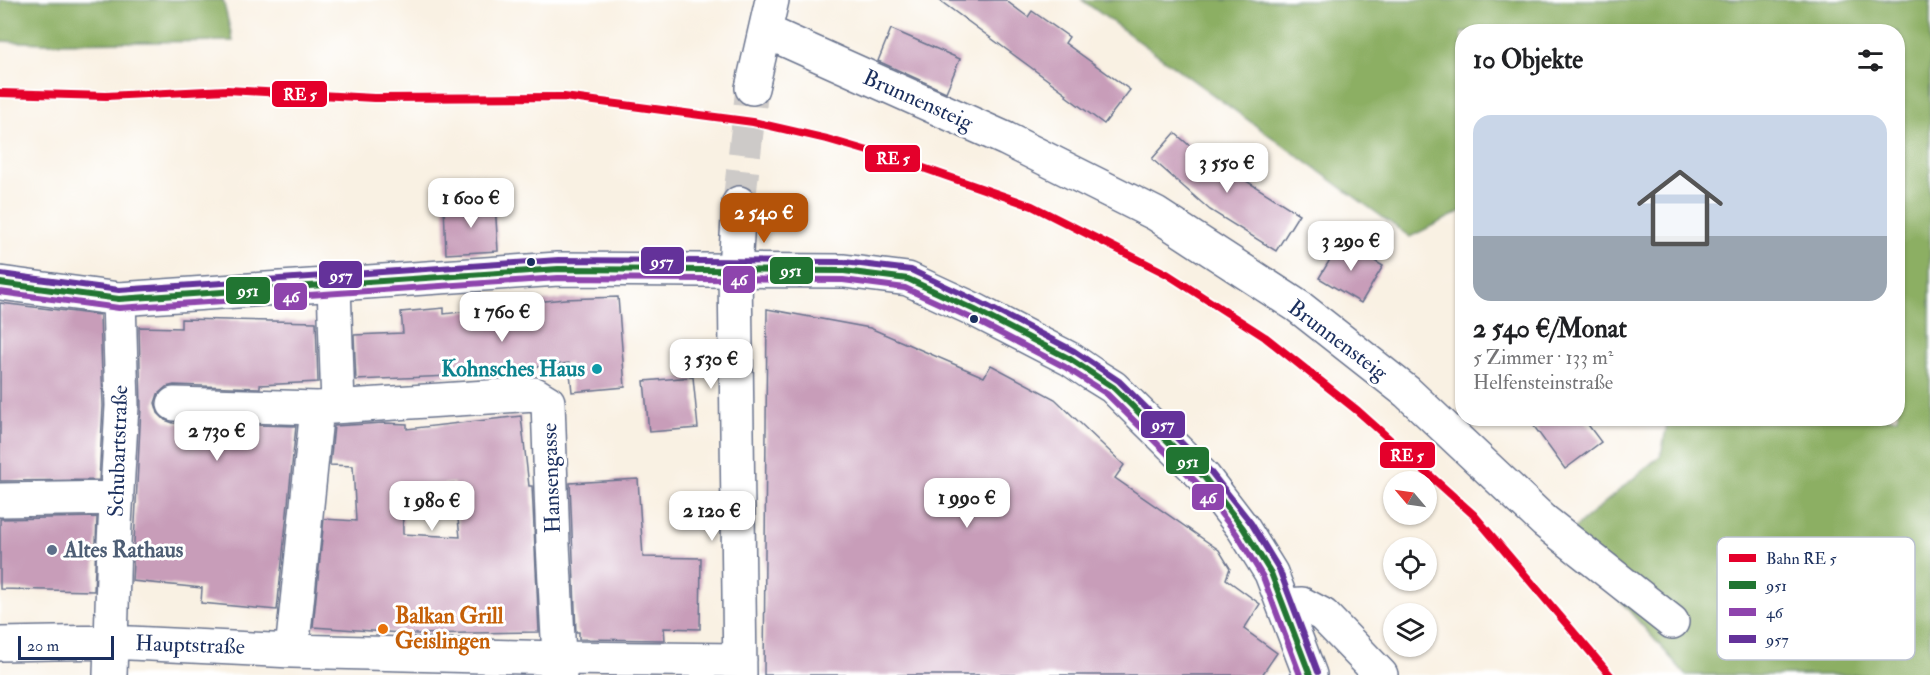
<!DOCTYPE html>
<html lang="de">
<head>
<meta charset="utf-8">
<style>
  :root { --surface:#fff; --page:#f6f6f6; --text:#202124; --muted:#757577; --line:#e0e0e0; --accent:#b45309 }
  body { margin:0; font-family:"IM FELL Double Pica",serif; background:var(--page); color:var(--text); height:100vh; display:flex; flex-direction:column; font-size:22px; white-space:nowrap }
  * { box-sizing:border-box; margin:0 }
  p { font-size:20px; color:var(--muted) }
  .icon { flex:none; width:33px; height:33px; fill:none; stroke:currentColor; stroke-width:2; stroke-linecap:round; stroke-linejoin:round }
  .map { position:relative; flex:1; overflow:hidden }
  .panel { position:absolute; left:1455px; top:24px; width:450px; height:402px; display:flex; flex-direction:column; background:var(--surface); border-radius:24px; box-shadow:0 2px 4px #0004 }
  .panel>* { flex:none }
  .needle { width:39px; rotate:299deg }
  .tools { position:absolute; left:1383px; top:471px; display:grid; gap:12px }
  .tools a { display:grid; place-items:center; width:54px; height:54px; border-radius:50%; background:var(--surface); box-shadow:0 2px 4px #0004; font-size:30px }
  .scale { position:absolute; left:18px; bottom:15px; width:96px; box-sizing:border-box; padding-left:6px; border:3px solid #1b2f5e; border-top:0; font-size:16px; line-height:21px; white-space:nowrap; color:#1b2f5e; -webkit-text-stroke:4px #fff; paint-order:stroke }
  .price { position:absolute; translate:-50% -51px; padding:0 14px; border-radius:12px; background:#fff; color:#222; font-size:20px; line-height:39px; filter:drop-shadow(0 2px 3px #0008) }
  .price::after { content:''; position:absolute; left:50%; top:36px; width:18px; height:14px; margin-left:-9px; background:inherit; clip-path:polygon(0 0,100% 0,50% 100%) }
  .price.selected { background:var(--accent); color:#fff }
  ul { padding:0; list-style:none }
  li { display:grid; align-content:center; gap:12px; height:318px; padding:0 18px }
  li+li { border-top:2px solid var(--line) }
  li span { display:grid; place-items:center; height:186px; border-radius:18px; color:#555 }
  li>.icon { margin-inline-start:auto }
  span .icon { width:108px; height:108px; fill:#fffc; stroke-width:1 }
  li b { font-size:26px }
  h2 { display:flex; justify-content:space-between; align-items:center; height:72px; padding:0 18px; font-size:26px }
  .map>svg:first-child { display:block }
  .forest { fill:#8caf63; stroke:#546f60; stroke-width:1.5 }
  .building { fill:#c89db9; fill-rule:evenodd }
  .lines { fill:none; stroke-linecap:round; stroke-linejoin:round }
  .street-tunnel { stroke:#cdcac8; stroke-width:33; stroke-dasharray:33 16; stroke-linecap:butt }
  .street-casing { stroke:#69738d; stroke-width:36 }
  .secondary-casing { stroke:#69738d; stroke-width:36 }
  .street { stroke:#fff; stroke-width:33 }
  .secondary { stroke:#fff; stroke-width:33 }
  .bus-1-casing { stroke:#fff; stroke-width:10 }
  .bus-2-casing { stroke:#fff; stroke-width:10 }
  .bus-3-casing { stroke:#fff; stroke-width:10 }
  .bus-1 { stroke:#217532; stroke-width:6 }
  .bus-2 { stroke:#8e44ad; stroke-width:6 }
  .bus-3 { stroke:#64329a; stroke-width:6 }
  .rail-1-casing { stroke:#fff; stroke-width:12 }
  .rail-1 { stroke:#e4002b; stroke-width:8 }
  .bus-dot { fill:#1b2f5e; stroke:#fff; stroke-width:2 }
  .culture-dot { fill:#0f9aa8; stroke:#fff; stroke-width:2 }
  .service-dot { fill:#5c6f8a; stroke:#fff; stroke-width:2 }
  .food-dot { fill:#e8710a; stroke:#fff; stroke-width:2 }
  .labels { text-anchor:middle; dominant-baseline:central; stroke-width:6; stroke-linejoin:round; paint-order:stroke }
  .street-label { font-size:22px; fill:#1b2f5e; stroke:#fff }
  .culture-label { font-size:22px; font-weight:bold; fill:#0d838f; stroke:#fff; text-anchor:end }
  .service-label { font-size:22px; font-weight:bold; fill:#4e5e75; stroke:#fff; text-anchor:start }
  .food-label { font-size:22px; font-weight:bold; fill:#c56008; stroke:#fff; text-anchor:start }
  .key { fill:#fff; stroke:#bbc1cf; stroke-width:1.5 }
  .key-label { font-size:16px; fill:#1b2f5e }
  .line-badge { stroke:#fff; stroke-width:2 }
  .badge-label { font-size:16px; text-anchor:middle; font-weight:bold; fill:#fff }
</style>
</head>
<body>
<div class="map">
<svg width="1930" height="675" viewBox="0 0 1930 675">
  <rect width="100%" height="100%" fill="#fff"/>
  <filter id="ink" filterUnits="userSpaceOnUse"><feTurbulence type="fractalNoise" baseFrequency=".0167" numOctaves="2"/><feDisplacementMap in="SourceGraphic" scale="12" xChannelSelector="R" yChannelSelector="G"/><feConvolveMatrix kernelMatrix="1 2 1 2 8 2 1 2 1" color-interpolation-filters="sRGB"/></filter>
  <filter id="wash" filterUnits="userSpaceOnUse"><feTurbulence type="fractalNoise" baseFrequency=".008" numOctaves="4" result="noise"/><feDisplacementMap in="SourceGraphic" scale="24" xChannelSelector="R" yChannelSelector="G"/><feGaussianBlur stdDeviation="1.35" result="paint"/><feColorMatrix in="noise" values="0 0 0 0 0 0 0 0 0 0 0 0 0 0 0 0 0 1.4 0 .05"/><feComposite in="paint" operator="in"/></filter>
  <g filter="url(#wash)">
    <rect width="100%" height="100%" fill="#f9f1e3"/>
    <path class="forest" d="M0,0H223L233,41L45,43L0,41Z
      M1082,0H1930V675H1686L1564,537L1661,455L1668,419L1898,418V32H1462V211L1410,237Z"/>
    <g id="blocks">
      <path class="building" d="M939,0H1005L1028,17L1032,11L1069,37L1065,43L1130,90L1104,124L1066,96L1067,94Z
        M891,29L960,59L946,92L878,61Z
        M1175,133L1228,179L1232,172L1299,214L1276,251L1210,210L1152,159Z
        M495,203L498,251L446,254L444,206Z
        M1341,241L1383,266L1361,303L1319,278Z
        M618,297L625,387L572,392L569,363L450,376L356,380L354,335L403,333L401,312L444,308V314L505,307V305L565,299Z
        M0,303L100,315L103,406L99,480L0,481Z
        M767,309L870,328L984,377L991,365L1055,399L1124,465L1115,478L1219,550L1230,568L1226,579L1260,604L1244,629L1277,653L1262,675H764Z
        M181,319L316,322L318,382L260,385V388L174,385L166,387L158,394L155,403L158,413L165,420L173,423L296,426L277,610L201,603L202,588L132,581L141,407L139,327L181,328Z
        M693,377L698,428L649,432L644,381Z
        M521,416L529,486H532L539,632L416,634L313,627L324,519L356,521L353,466L330,465L334,426L383,423L407,424V429ZM454,483L460,537L403,534L402,489Z
        M1528,418H1583L1601,442L1565,469Z
        M638,479L643,557L701,558L700,629L664,628L665,640L579,639V632H576L570,483Z
        M97,517L94,591L0,589V519Z"/>
    </g>
  </g>
  <g filter="url(#ink)">
    <use href="#blocks" fill-opacity="0" stroke="#69738d" stroke-width="1.5"/>
    <g class="lines">
      <path class="street-tunnel" d="M739,203L752,88"/>
      <defs>
        <path id="street" d="M765,31L1006,139L1156,214L1299,307L1407,392L1544,521L1672,622
          M752,88L772,0
          M739,203L735,269L740,675
          M334,285L338,406
          M174,404L317,408L535,394L548,402L553,544L560,675
          M0,500L117,498
          M1284,605L1302,604L1323,615L1381,675
          M0,644L110,642L292,651L559,658L740,660
          M292,651L317,408
          M110,675L114,542L122,406L119,299"/>
        <path id="secondary" d="M0,283L119,299L558,269L844,271L908,279L975,310L1070,359L1092,374L1113,387L1204,477L1243,528L1271,573L1310,675"/>
      </defs>
      <use href="#street" class="street-casing"/>
      <use href="#secondary" class="secondary-casing"/>
      <use href="#street" class="street"/>
      <use href="#secondary" class="secondary"/>
      <defs>
        <path id="bus-1" d="M0,283L119,299L558,269L844,271L908,279L975,310L1070,359L1113,387L1204,477L1243,528L1271,573L1310,675"/>
        <path id="bus-2" d="M0,292L119,308L558,278L843,280L905,288L971,318L1065,367L1107,394L1197,483L1236,533L1263,577L1300,675"/>
        <path id="bus-3" d="M1,274L119,290L558,260L844,262L911,270L979,302L1074,351L1119,381L1210,471L1251,523L1279,569L1318,672"/>
      </defs>
      <use href="#bus-1" class="bus-1-casing"/>
      <use href="#bus-2" class="bus-2-casing"/>
      <use href="#bus-3" class="bus-3-casing"/>
      <use href="#bus-1" class="bus-1"/>
      <use href="#bus-2" class="bus-2"/>
      <use href="#bus-3" class="bus-3"/>
      <defs>
        <path id="rail-1" d="M0,93L106,96L227,90L374,98L564,97L753,122L827,139L909,163L1032,206L1167,274L1265,337L1358,411L1474,515L1610,675"/>
      </defs>
      <use href="#rail-1" class="rail-1-casing"/>
      <use href="#rail-1" class="rail-1"/>
    </g>
  </g>
  <g class="bus-dot">
    <circle cx="531" cy="262" r="5"/>
    <circle cx="974" cy="319" r="5"/>
  </g>
  <circle class="culture-dot" cx="597" cy="369" r="6"/>
  <circle class="service-dot" cx="52" cy="550" r="6"/>
  <circle class="food-dot" cx="383" cy="629" r="6"/>
  <g class="labels">
    <g class="street-label">
      <text transform="translate(918 100) rotate(24)">Brunnensteig</text>
      <text transform="translate(1338 340) rotate(37)">Brunnensteig</text>
      <text transform="translate(118 451) rotate(-88)">Schubartstraße</text>
      <text transform="translate(551 478) rotate(-92)">Hansengasse</text>
      <text transform="translate(190 645) rotate(2)">Hauptstraße</text>
    </g>
    <g class="culture-label">
      <text x="585" y="369">Kohnsches Haus</text>
    </g>
    <g class="service-label">
      <text x="64" y="550">Altes Rathaus</text>
    </g>
    <g class="food-label">
      <text x="395" y="616">Balkan Grill<tspan x="395" dy="25">Geislingen</tspan></text>
    </g>
  </g>
  <rect x="1717" y="537" width="198" height="123" rx="9" class="key"/>
  <rect x="1729" y="554" width="27" height="8" fill="#e4002b"/>
  <rect x="1729" y="581" width="27" height="8" fill="#217532"/>
  <rect x="1729" y="608" width="27" height="8" fill="#8e44ad"/>
  <rect x="1729" y="635" width="27" height="8" fill="#64329a"/>
  <g class="key-label">
    <text x="1766" y="564">Bahn RE 5</text>
    <text x="1766" y="591">951</text>
    <text x="1766" y="618">46</text>
    <text x="1766" y="645">957</text>
  </g>
  <g class="line-badge">
    <rect x="271" y="80" width="57" height="28" rx="6" fill="#e4002b"/>
    <rect x="864" y="144" width="57" height="29" rx="6" fill="#e4002b"/>
    <rect x="640" y="246" width="45" height="29" rx="6" fill="#64329a"/>
    <rect x="769" y="256" width="45" height="29" rx="6" fill="#217532"/>
    <rect x="318" y="260" width="45" height="29" rx="6" fill="#64329a"/>
    <rect x="722" y="265" width="34" height="29" rx="6" fill="#8e44ad"/>
    <rect x="225" y="276" width="46" height="29" rx="6" fill="#217532"/>
    <rect x="273" y="282" width="35" height="29" rx="6" fill="#8e44ad"/>
    <rect x="1140" y="410" width="46" height="29" rx="6" fill="#64329a"/>
    <rect x="1379" y="441" width="57" height="28" rx="6" fill="#e4002b"/>
    <rect x="1165" y="446" width="45" height="29" rx="6" fill="#217532"/>
    <rect x="1191" y="483" width="34" height="28" rx="6" fill="#8e44ad"/>
  </g>
  <g class="badge-label">
    <text x="300" y="100">RE 5</text>
    <text x="893" y="164">RE 5</text>
    <text x="662" y="267">957</text>
    <text x="791" y="276">951</text>
    <text x="341" y="281">957</text>
    <text x="739" y="285">46</text>
    <text x="248" y="296">951</text>
    <text x="291" y="302">46</text>
    <text x="1163" y="430">957</text>
    <text x="1407" y="461">RE 5</text>
    <text x="1188" y="467">951</text>
    <text x="1208" y="503">46</text>
  </g>
</svg>
<div class="tools">
<a><svg class="needle" viewBox="-14 -14 28 28"><path d="M0-13l5 13h-10z" fill="#e53935"/><path d="M0 13l5-13h-10z" fill="#757577"/></svg></a>
<a><svg class="icon" aria-label="locate" viewBox="0 0 24 24"><circle cx="12" cy="12" r="6"/><path d="M12 2v4M12 18v4M2 12h4M18 12h4"/></svg></a>
<a><svg class="icon" aria-label="layers" viewBox="0 0 24 24"><path d="M12 4l9 5-9 5-9-5zM3 14l9 5 9-5"/></svg></a>
</div>
<div class="scale">20 m</div>
<b class="price" style="left:1227px;top:194px">3 550 €</b>
<b class="price" style="left:471px;top:229px">1 600 €</b>
<b class="price selected" style="left:764px;top:244px">2 540 €</b>
<b class="price" style="left:1351px;top:272px">3 290 €</b>
<b class="price" style="left:502px;top:343px">1 760 €</b>
<b class="price" style="left:711px;top:390px">3 530 €</b>
<b class="price" style="left:217px;top:462px">2 730 €</b>
<b class="price" style="left:967px;top:529px">1 990 €</b>
<b class="price" style="left:432px;top:532px">1 980 €</b>
<b class="price" style="left:712px;top:542px">2 120 €</b>
<section class="panel">
<h2>10 Objekte<svg class="icon" aria-label="filters" viewBox="0 0 24 24"><path d="M4 7h16M4 17h16"/><circle cx="9" cy="7" r="2"/><circle cx="15" cy="17" r="2"/></svg></h2>
<ul>
<li><span style="background:linear-gradient(#c9d6e8 65%,#9aa5b1 0)"><svg class="icon" aria-label="home" viewBox="0 0 24 24"><path d="M3 11l9-7 9 7M6 9v11h12V9"/></svg></span><div><b>2 540 €/Monat</b><p>5 Zimmer · 133 m²</p><p>Helfensteinstraße</p></div></li>
</ul>
</section>
</div>
</body>
</html>
